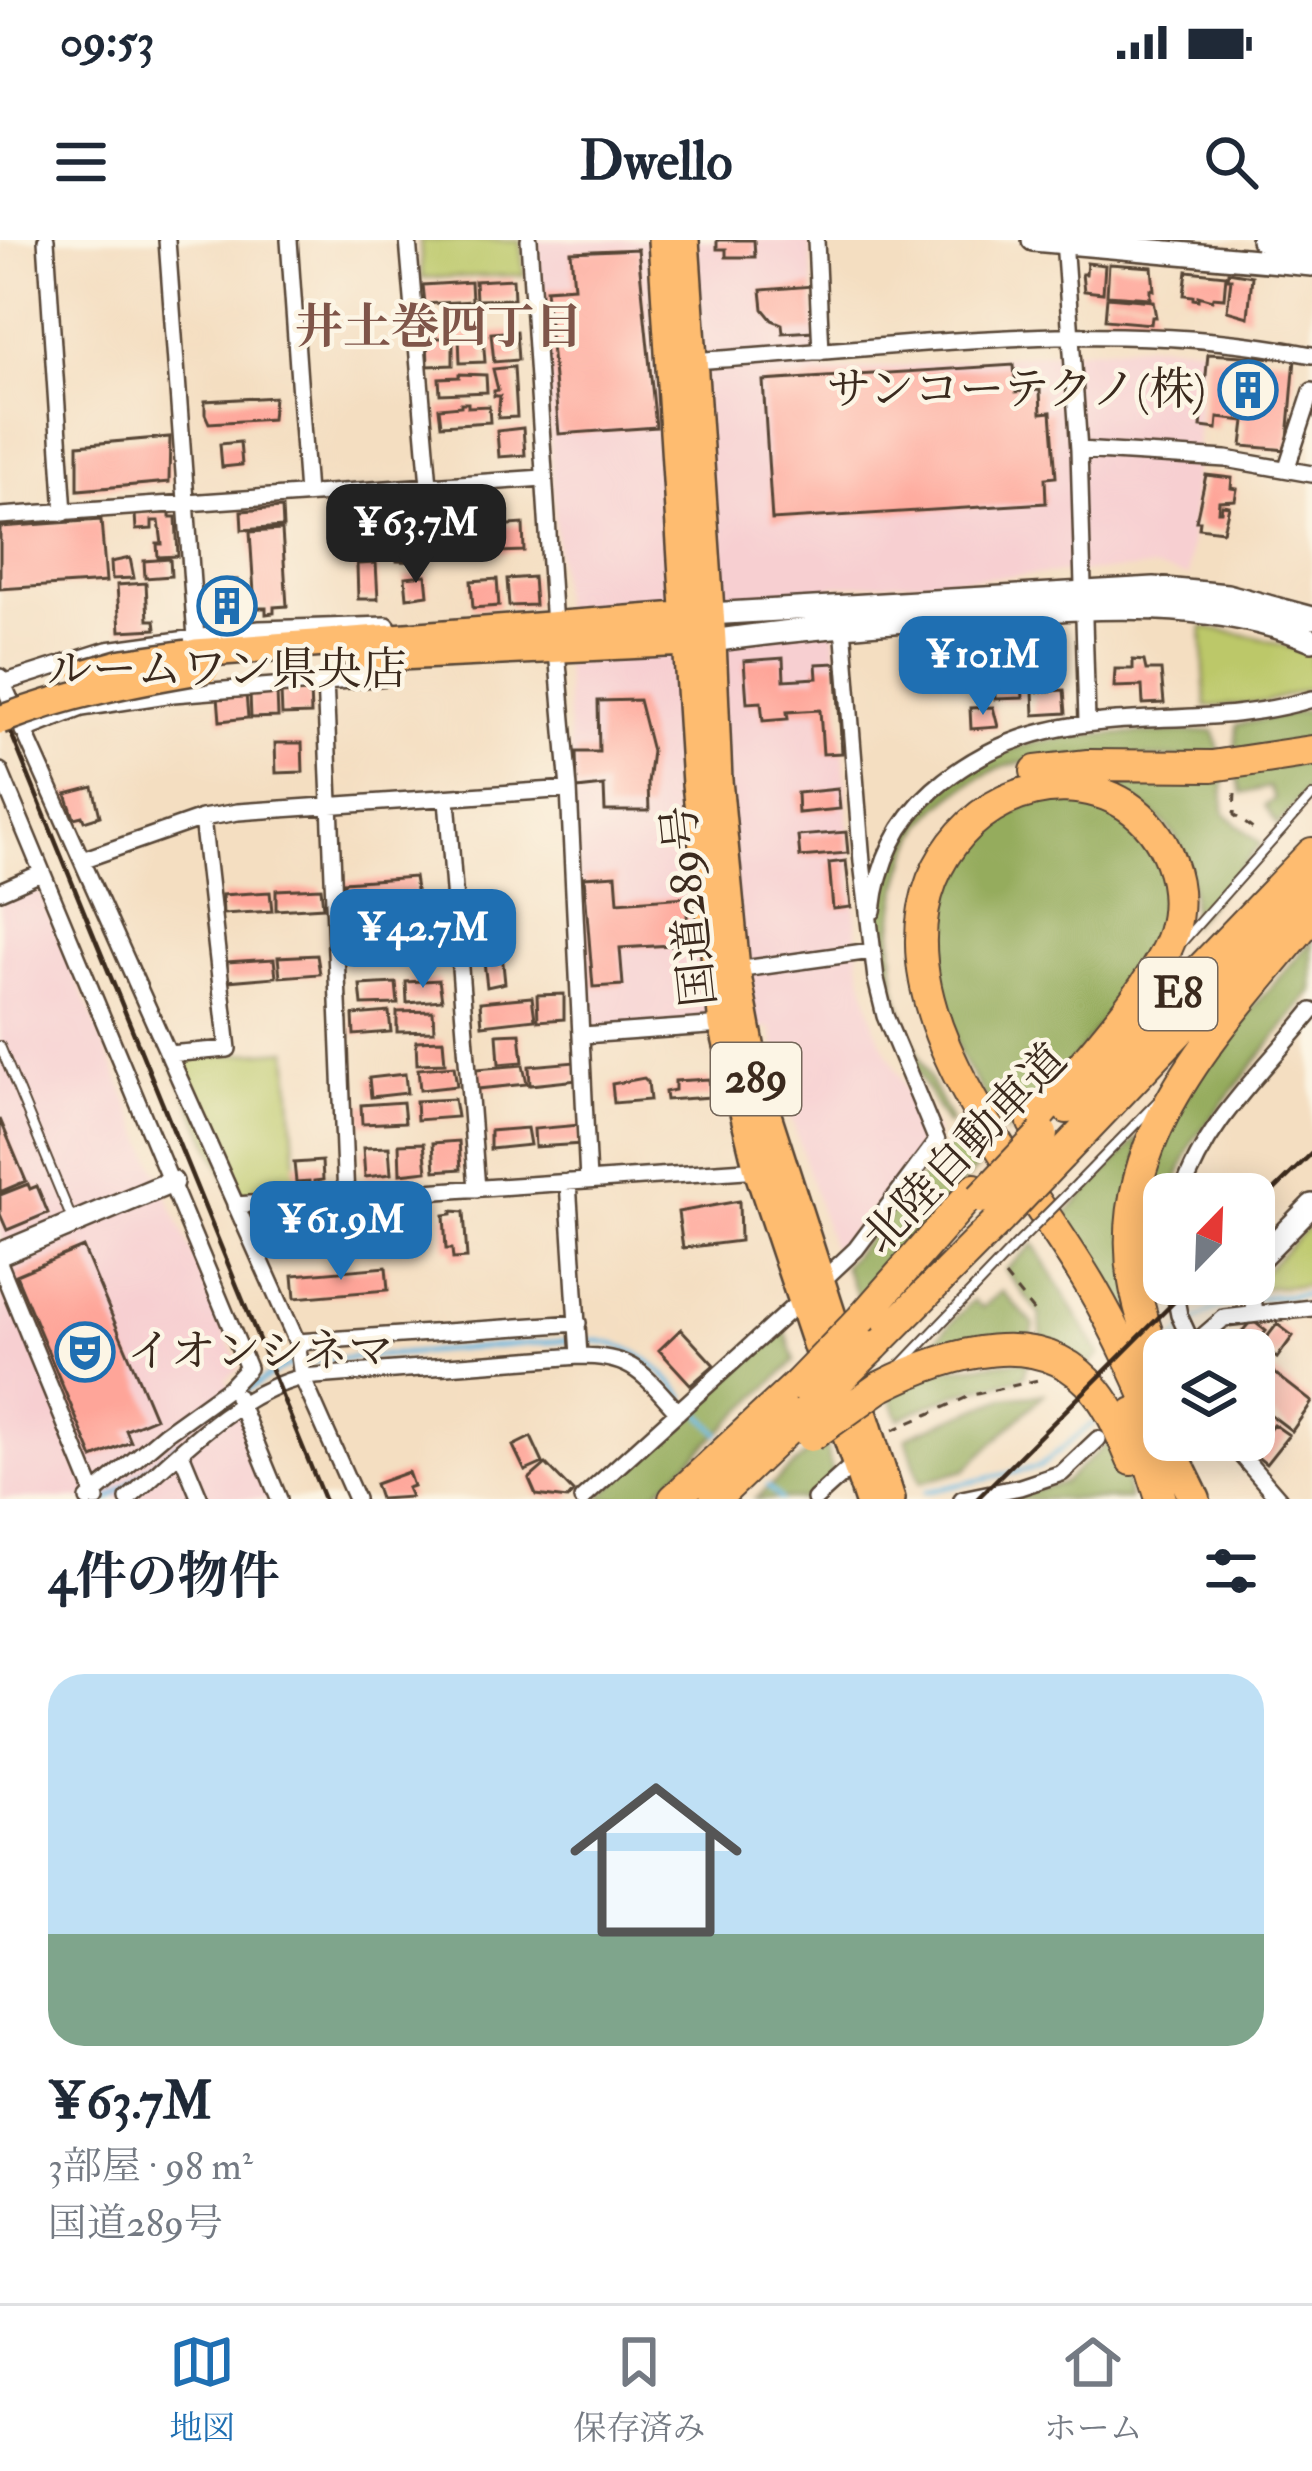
<!DOCTYPE html>
<html lang="ja">
<head>
<meta charset="utf-8">
<style>
  :root { --surface:#fff; --page:#f6f6f7; --text:#1f2937; --muted:#747a83; --line:#e0e1e3; --accent:#1f6fb2 }
  body { margin:0; font-family:"IM FELL Double Pica","Noto Serif JP",serif; background:var(--page); color:var(--text); height:100vh; display:flex; flex-direction:column; font-size:45px; white-space:nowrap }
  * { box-sizing:border-box; margin:0 }
  p { font-size:39px; color:var(--muted) }
  .icon { flex:none; width:66px; height:66px; fill:none; stroke:currentColor; stroke-width:2; stroke-linecap:round; stroke-linejoin:round }
  .map { position:relative; height:1259px; overflow:hidden }
  .panel { display:flex; flex-direction:column; background:var(--surface); flex:1 }
  .panel>* { flex:none }
  .needle { width:78px; rotate:23deg }
  .tools { position:absolute; left:1143px; top:933px; display:grid; gap:24px }
  .tools a { display:grid; place-items:center; width:132px; height:132px; border-radius:24px; background:var(--surface); box-shadow:0 6px 30px #0003; font-size:60px }
  .price { position:absolute; translate:-50% -102px; padding:0 27px; border-radius:24px; background:var(--accent); color:#fff; font-size:39px; line-height:78px; filter:drop-shadow(0 3px 6px #0008) }
  .price::after { content:''; position:absolute; left:50%; top:72px; width:36px; height:27px; margin-left:-18px; background:inherit; clip-path:polygon(0 0,100% 0,50% 100%) }
  .price.selected { background:#222; color:#fff }
  ul { padding:0; list-style:none }
  li { display:grid; align-content:center; gap:24px; height:636px; padding:0 48px }
  li span { display:grid; place-items:center; height:372px; border-radius:36px; color:#555 }
  li>.icon { margin-inline-start:auto }
  span .icon { width:216px; height:216px; fill:#fffc; stroke-width:1 }
  li b { font-size:51px }
  h2 { display:flex; justify-content:space-between; align-items:center; height:144px; padding:0 48px; font-size:51px }
  .status { display:flex; justify-content:space-between; align-items:center; height:84px; padding:0 60px; background:var(--surface); direction:ltr }
  .status svg { height:33px; fill:currentColor }
  header { display:flex; justify-content:space-between; align-items:center; height:156px; padding:0 48px; background:var(--surface); font-size:54px; font-weight:700 }
  .dock { display:flex; justify-content:space-around; align-items:center; height:168px; border-top:3px solid var(--line); background:var(--surface); font-size:33px; color:var(--muted) }
  .dock a { display:grid; justify-items:center; gap:6px }
  .dock .selected { color:var(--accent) }
  .map>svg:first-child { display:block }
  .built { fill:#f7cfd1 }
  .green { fill:#bcc869; stroke:#7c7944; stroke-width:3 }
  .forest { fill:#95ac5d; stroke:#686b3e; stroke-width:3 }
  .lines { fill:none; stroke-linecap:round; stroke-linejoin:round }
  .stream { stroke:#64b7e0; stroke-width:4.5 }
  .building { fill:#fea599 }
  .service-casing { stroke:#574536; stroke-width:12 }
  .minor-casing { stroke:#574536; stroke-width:20 }
  .tertiary-casing { stroke:#574536; stroke-width:26 }
  .trunk-casing { stroke:#574536; stroke-width:32 }
  .motorway-casing { stroke:#574536; stroke-width:34 }
  .path { stroke:#574536; stroke-width:3; stroke-dasharray:9 9; stroke-linecap:butt }
  .service { stroke:#fff; stroke-width:8 }
  .minor { stroke:#fff; stroke-width:15 }
  .tertiary { stroke:#fff; stroke-width:21 }
  .trunk { stroke:#febc70; stroke-width:27 }
  .motorway { stroke:#febc70; stroke-width:30 }
  .rail { stroke:#3b2a1e; stroke-width:4.5 }
  .service-bridge-casing { stroke:#574536; stroke-width:12; stroke-linecap:butt }
  .trunk-bridge-casing { stroke:#574536; stroke-width:32; stroke-linecap:butt }
  .motorway-bridge-casing { stroke:#574536; stroke-width:34; stroke-linecap:butt }
  .service-bridge { stroke:#fff; stroke-width:8 }
  .trunk-bridge { stroke:#febc70; stroke-width:27 }
  .motorway-bridge { stroke:#febc70; stroke-width:30 }
  .labels { text-anchor:middle; dominant-baseline:central; stroke-width:9; stroke-linejoin:round; paint-order:stroke }
  .shield { fill:#fcf5e5; stroke:#75675a; stroke-width:3 }
  .shield-label { font-size:42px; font-weight:bold; fill:#3b2a1e }
  .poi-label { font-size:45px; fill:#3b2a1e; stroke:#fcf5e5; text-anchor:end }
  .street-label { font-size:45px; fill:#3b2a1e; stroke:#fcf5e5 }
  .neighbourhood-label { font-size:48px; font-weight:bold; fill:#7f5549; stroke:#fcf5e5 }
</style>
</head>
<body>
<div class="status"><b>09:53</b><svg viewBox="0 0 49 12"><path d="M0 12V9h3v3zM5 12V6h3v6zM10 12V3h3v9zM15 12V0h3v12zM26 1h20v11H26zM47 4h2v5h-2z"/></svg></div>
<header><svg class="icon" aria-label="menu" viewBox="0 0 24 24"><path d="M4 6h16M4 12h16M4 18h16"/></svg>Dwello<svg class="icon" aria-label="search" viewBox="0 0 24 24"><circle cx="10" cy="10" r="6"/><path d="M15 15l6 6"/></svg></header>
<div class="map">
<svg width="1312" height="1259" viewBox="0 0 1312 1259">
  <rect width="100%" height="100%" fill="#fcf5e5"/>
  <filter id="ink" filterUnits="userSpaceOnUse"><feTurbulence type="fractalNoise" baseFrequency=".00833" numOctaves="2"/><feDisplacementMap in="SourceGraphic" scale="24" xChannelSelector="R" yChannelSelector="G"/><feConvolveMatrix kernelMatrix="1 2 1 2 8 2 1 2 1" color-interpolation-filters="sRGB"/></filter>
  <filter id="wash" filterUnits="userSpaceOnUse"><feTurbulence type="fractalNoise" baseFrequency=".004" numOctaves="4" result="noise"/><feDisplacementMap in="SourceGraphic" scale="48" xChannelSelector="R" yChannelSelector="G"/><feGaussianBlur stdDeviation="2.7" result="paint"/><feColorMatrix in="noise" values="0 0 0 0 0 0 0 0 0 0 0 0 0 0 0 0 0 1.4 0 .05"/><feComposite in="paint" operator="in"/></filter>
  <g filter="url(#wash)">
    <rect width="100%" height="100%" fill="#f4dec1"/>
    <path class="built" d="M537,0H810L819,133L1152,104L1202,106L1189,336L1153,328L831,346L859,721L875,788L908,853L936,891L934,900L836,1008L831,1006L790,873L771,788L589,805Z
      M33,648L40,652L240,1128L226,1139L272,1259H0V662Z"/>
    <path class="green" d="M420,0H520L524,35L422,38Z
      M1202,387L1256,397L1312,414V448L1264,462L1206,467Z
      M288,810L298,957L237,962L170,819Z
      M1312,983V1045L1262,1048V1033Z"/>
    <path class="forest" d="M1312,469V500L1235,514L1237,485Z
      M1214,491L1221,518C1163,519 1042,509 993,531C967,543 930,568 917,595C890,650 884,723 905,782C917,816 934,849 951,881L947,884C885,785 834,661 929,564C961,532 985,514 1030,504C1088,490 1154,495 1214,491Z
      M1312,520V543L1278,585L1265,566L1275,559L1269,547L1242,554L1236,532Z
      M1223,535L1224,573L1261,604L1191,685C1197,598 1168,576 1096,539Z
      M1048,557L1083,558L1133,581L1167,638L1166,695L1079,812L1007,893L961,817L931,714L949,632L976,594L1008,573Z
      M1312,700V751L1192,902L1172,954H1164L1163,1047L1149,1061C1143,1025 1141,967 1150,932C1174,843 1254,769 1312,700Z
      M961,892L981,923L859,1059L844,1026Z
      M1139,897L1135,1079L1125,1086L1062,978Z
      M1034,1004L1100,1115L1087,1128L1042,1104L1040,1075L1005,1030Z
      M1002,1051L1034,1085L1030,1100L924,1112L973,1060L982,1068Z
      M784,1087L795,1121L649,1259H598Z
      M1027,1120L1025,1135L1018,1139L955,1154L899,1179L889,1153L930,1131Z
      M1044,1154L965,1230L920,1243L906,1197L1004,1158Z
      M824,1199L832,1232L829,1243L806,1259H755Z
      M1110,1201L1125,1234L1129,1259H999L1063,1243Z"/>
    <g class="lines">
      <path class="stream" d="M585,1100C632,1101 655,1124 685,1157
        M1174,1100C1226,1052 1245,1059 1312,1054
        M240,1155L284,1127L325,1120L573,1100
        M693,1165L719,1194
        M768,1246L780,1259
        M925,1252L1039,1227L1093,1183
        M109,1259L179,1203"/>
    </g>
    <g id="blocks">
      <path class="building" d="M717,0H754L755,17H726V9H717Z
        M638,9L656,187L559,194L546,49L574,47L571,12Z
        M1087,23L1105,25L1103,53L1084,51L1082,34H1086Z
        M1109,24L1152,27L1154,50L1150,49V58L1107,55Z
        M1187,31L1226,35L1224,58L1213,57L1212,60L1198,56V60L1193,59V56L1184,55Z
        M1228,32L1252,36L1248,77L1227,71L1231,39H1227Z
        M513,39L514,59L476,60L475,41Z
        M471,42L472,61L425,64L423,45Z
        M812,46L813,91L783,93L782,84L772,80L763,69L761,50Z
        M1107,57L1153,61L1156,77H1152L1151,84L1105,80Z
        M516,91L518,120L494,122L491,93Z
        M483,95L485,122L460,123L459,96Z
        M427,98H453V125L428,126Z
        M1208,114L1295,119L1287,210L1242,206L1245,181L1218,178L1217,189L1201,187Z
        M1014,125L1016,152L1040,150L1041,173L1051,172L1056,237L1045,238L1046,263L772,280L763,141Z
        M514,127L517,177L498,178L500,156H494V151L498,150L493,129Z
        M459,134L486,135L487,152L440,154L439,138L459,137Z
        M274,157L272,179L209,183L205,174V161Z
        M461,163H468V167L489,166L490,182L441,185L439,168L461,166Z
        M523,188L525,215L499,217L497,191Z
        M170,197L169,242L78,250V205Z
        M240,202L242,225L222,227L220,204Z
        M1206,235L1232,238L1231,248L1237,249L1235,260L1219,261L1218,271H1221L1222,265L1229,266L1223,291L1199,288L1200,281H1196Z
        M495,252L497,278L470,280L468,254Z
        M419,256L420,271L393,273V264H388V258Z
        M282,268L283,287L242,290L241,271Z
        M170,273V277H176L178,316L158,317L157,304H162L159,281H152V289L136,290L135,274Z
        M101,280L106,342L0,349V287Z
        M423,282V294L393,296V292H389L388,285Z
        M375,284L376,320L355,321L353,285Z
        M523,284L524,311L499,312L497,286Z
        M494,285L495,312L470,314L469,286Z
        M282,290L287,366L274,367V373L266,374V368H255L250,292Z
        M425,308L426,322L397,321L396,310Z
        M130,318L134,338L112,339L111,322Z
        M170,319L171,336L145,338L144,321Z
        M376,323L378,359H358L357,324Z
        M426,335L428,355L407,358L405,337Z
        M533,337L535,365L509,366L507,339Z
        M497,339L499,366L473,368L471,341Z
        M233,340H237L239,380L221,385V380H216L214,352L233,351Z
        M146,343L148,380H155L156,389L120,391L117,345Z
        M1060,389L1063,416L1036,418L1035,391Z
        M1030,391L1032,419L1006,422L1005,393Z
        M783,418L784,440L817,438L816,424L836,423L842,513L823,514L820,470L787,472L788,479L763,481L761,462L747,463L744,421Z
        M1133,420L1144,421L1146,430H1161L1164,463L1143,464L1142,446L1114,447L1115,429H1133Z
        M1021,432L1023,458L995,459L994,434Z
        M310,450L311,474L282,475L281,452Z
        M1064,450L1066,473L1034,475L1033,452Z
        M277,452L278,477L251,478L250,453Z
        M246,454L248,478L220,481L218,456Z
        M639,460L652,511L648,543L649,571H605L604,546L577,549L576,512H599L598,461Z
        M993,467L998,487L971,489L970,468Z
        M275,503H302L303,532L276,533Z
        M93,547L100,576L84,581L82,576L74,578L66,554Z
        M838,549L840,569L798,573L797,553Z
        M846,592L848,613L800,617L798,596Z
        M846,621L851,667L833,669L829,623Z
        M616,635L618,662L686,657L689,704L620,708L623,745L593,747L584,637Z
        M414,637L417,656L411,658V664L344,668V642Z
        M321,648L323,667L276,670V650Z
        M270,652L272,671L223,674L222,655Z
        M499,684L505,743L487,747L480,688Z
        M438,689L439,709L402,712L400,691Z
        M392,692L394,711L357,715L356,696Z
        M317,715L320,734L280,737L278,717Z
        M274,719L276,737L227,741V722Z
        M439,740L442,760L407,763L406,742Z
        M396,743L398,764L362,765L360,745Z
        M564,754V779L538,781L537,755Z
        M532,757L535,779L482,785L480,762Z
        M433,771L434,791L397,792V772Z
        M389,772L391,792L354,795L353,775Z
        M520,793L523,822L499,824L497,794Z
        M443,800L445,823L417,824L416,801Z
        M575,822L578,840L530,845L529,826Z
        M523,825L527,844L477,849L476,829Z
        M454,826L457,846L420,850L418,829Z
        M405,834L407,853L371,857L369,838Z
        M644,838L648,842L650,860L614,863L612,844Z
        M709,839L711,857L666,860L665,852L675,850V841Z
        M454,859L457,877L417,880L416,861Z
        M403,862L405,882L362,884L361,865Z
        M0,879L26,941L0,952Z
        M579,885L582,904L535,907L534,889Z
        M527,888L530,905L490,909V891Z
        M459,901L461,929L435,931L433,903Z
        M424,903L427,931L400,934L399,904Z
        M389,907L391,934L365,937L363,908Z
        M322,921L323,940L314,941L315,952H310L309,941L296,942L294,923Z
        M28,944L30,949L37,946L48,973L7,990L0,974V955Z
        M739,961L740,1001L683,1008L678,972Z
        M452,971L464,972L467,1018L453,1019L452,1009H446L444,975L452,974Z
        M83,1007L155,1178L126,1190L131,1202L93,1218L16,1035Z
        M386,1027L388,1050L295,1058L293,1035Z
        M1252,1080L1266,1091L1253,1108L1238,1096Z
        M1277,1084L1293,1096L1277,1118L1261,1105Z
        M681,1089L714,1125L691,1145L659,1110Z
        M1254,1117L1312,1162L1292,1191L1254,1162Z
        M1273,1184L1289,1195L1266,1224L1251,1212Z
        M531,1197L543,1223L525,1231L513,1206Z
        M546,1224L573,1252L567,1259L536,1255L529,1239Z
        M408,1232L413,1246L407,1248L411,1257L380,1259L375,1244Z"/>
    </g>
  </g>
  <g filter="url(#ink)">
    <use href="#blocks" fill-opacity="0" stroke="#574536" stroke-width="3"/>
    <g class="lines">
      <defs>
        <path id="service" d="M1182,702L1312,556
          M0,806L73,982
          M1078,943L1157,862
          M902,1124L1017,1004"/>
        <path id="minor" d="M46,0L64,273
          M167,0L196,398
          M289,0L307,254
          M408,0L429,245
          M529,0L554,386
          M816,0L821,112
          M1064,0L1079,210L1087,481
          M691,121C897,109 1108,74 1312,115
          M1079,210L1226,219L1312,234
          M1287,227L1312,151
          M0,276L543,238
          M557,411L569,549L588,941
          M0,437L297,1102L302,1137L356,1259
          M325,439L346,959
          M3,443L107,410L260,389L387,385L388,398
          M23,491L82,468L173,454L388,437V417
          M0,531L248,1128L230,1147L166,1193L88,1259
          M447,559L477,949
          M82,620L202,578L238,572L569,549
          M0,651L41,633
          M873,671C878,623 897,582 933,550C1052,446 1177,500 1312,459
          M736,730L871,711
          M583,795L723,785
          M168,814L228,809L202,578
          M568,942L579,1116
          M1182,954C1206,881 1265,830 1312,771
          M235,965L760,929
          M0,1025L96,1259
          M821,1042L856,1009L937,901L885,776L876,739L862,622L843,386
          M1173,1044L1179,1075L1195,1110
          M1251,1044L1255,1072
          M297,1102L578,1083
          M1187,1110L1224,1078L1312,1068
          M237,1157L279,1259
          M1228,1200L1279,1259
          M181,1213L200,1259
          M128,1259C179,1214 234,1154 302,1137L579,1116C634,1116 643,1134 678,1172
          M582,1259L803,1058
          M815,1259L855,1223
          M962,1259L1020,1247L1062,1233L1098,1199"/>
        <path id="tertiary" d="M1033,0L1312,25
          M1262,0L1312,4
          M709,374L1154,348L1227,355L1312,378
          M712,401C794,389 876,383 959,377C1075,369 1201,354 1312,400
          M0,1014L172,942
          M1254,1024L1312,965"/>
        <path id="trunk" d="M662,0L696,544L723,785L758,930L868,1259
          M685,0L712,401L718,540L736,730L758,847L891,1259
          M196,413L706,374
          M357,418L708,401"/>
        <path id="motorway" d="M1036,531L1088,525L1212,526L1312,511
          M1067,868L1312,613
          M1033,883C1071,836 1156,747 1173,693C1187,645 1167,592 1126,565C1089,542 1043,542 1004,561C971,577 946,606 932,640C879,776 1027,936 1092,1048C1120,1096 1142,1146 1164,1196
          M1061,915L1312,652
          M863,1077L975,949
          M874,1106L1000,979
          M1164,1140C1155,1114 1144,1087 1138,1061C1099,904 1222,786 1312,675
          M880,1147C945,1114 1042,1081 1097,1152C1113,1172 1122,1197 1132,1220
          M1134,1173L1161,1259
          M1166,1200L1195,1259
          M674,1259L797,1145
          M715,1259L806,1172"/>
      </defs>
      <use href="#service" class="service-casing"/>
      <use href="#minor" class="minor-casing"/>
      <use href="#tertiary" class="tertiary-casing"/>
      <use href="#trunk" class="trunk-casing"/>
      <use href="#motorway" class="motorway-casing"/>
      <path class="path" d="M1235,553L1234,575L1257,592
        M1005,1036L1038,1077
        M893,1190L972,1155L1038,1140"/>
      <use href="#service" class="service"/>
      <use href="#minor" class="minor"/>
      <use href="#tertiary" class="tertiary"/>
      <use href="#trunk" class="trunk"/>
      <use href="#motorway" class="motorway"/>
      <path class="rail" d="M0,466L324,1259
        M1254,970L1312,913
        M977,1259L1192,1044"/>
      <defs>
        <path id="service-bridge" d="M1017,1004L1078,943"/>
        <path id="trunk-bridge" d="M84,434L123,423L187,414
          M0,480C67,454 134,441 205,429"/>
        <path id="motorway-bridge" d="M981,958L1042,894
          M1000,979L1061,915
          M797,1145L863,1077
          M806,1172L874,1106
          M811,1196L880,1147"/>
      </defs>
      <use href="#service-bridge" class="service-bridge-casing"/>
      <use href="#trunk-bridge" class="trunk-bridge-casing"/>
      <use href="#motorway-bridge" class="motorway-bridge-casing"/>
      <use href="#service-bridge" class="service-bridge"/>
      <use href="#trunk-bridge" class="trunk-bridge"/>
      <use href="#motorway-bridge" class="motorway-bridge"/>
    </g>
  </g>
  <defs>
    <symbol id="building-ring" viewBox="-11 -11 22 22"><circle r="9.5" fill="#fcf5e5" stroke="#1f6fb2" stroke-width="1.5"/><path d="M-4-6H4V6H1V3H-1V6H-4ZM-2.5-4.3h1.7v1.8h-1.7ZM.8-4.3h1.7v1.8H.8ZM-2.5-1h1.7V.8h-1.7ZM.8-1h1.7V.8H.8Z" fill="#1f6fb2"/></symbol>
    <symbol id="theatre-ring" viewBox="-11 -11 22 22"><circle r="9.5" fill="#fcf5e5" stroke="#1f6fb2" stroke-width="1.5"/><path d="M-5-5.5Q0-4 5-5.5V0Q5 5 0 6Q-5 5-5 0ZM-3.3-2.5H-1v1.5H-3.3ZM1-2.5H3.3v1.5H1ZM-2.8 1Q0 5.5 2.8 1Z" fill="#1f6fb2"/></symbol>
  </defs>
  <g fill-rule="evenodd">
    <use href="#building-ring" x="1215" y="117" width="66" height="66"/>
    <use href="#building-ring" x="194" y="333" width="66" height="66"/>
    <use href="#theatre-ring" x="52" y="1079" width="66" height="66"/>
  </g>
  <g class="labels">
    <g class="shield">
      <rect x="1139" y="718" width="78" height="72" rx="9"/>
      <rect x="711" y="803" width="90" height="72" rx="9"/>
    </g>
    <g class="shield-label">
      <text x="1178" y="754">E8</text>
      <text x="756" y="839">289</text>
    </g>
    <g class="poi-label">
      <text x="1206" y="150">サンコーテクノ(株)</text>
      <text x="227" y="430" text-anchor="middle">ルームワン県央店</text>
      <text x="127" y="1112" text-anchor="start">イオンシネマ</text>
    </g>
    <g class="street-label">
      <text transform="translate(690 666) rotate(-96)">国道289号</text>
      <text transform="translate(965 909) rotate(-46)">北陸自動車道</text>
    </g>
    <g class="neighbourhood-label">
      <text x="439" y="88">井土巻四丁目</text>
    </g>
  </g>
</svg>
<div class="tools">
<a><svg class="needle" viewBox="-14 -14 28 28"><path d="M0-13l5 13h-10z" fill="#e53935"/><path d="M0 13l5-13h-10z" fill="#747a83"/></svg></a>
<a><svg class="icon" aria-label="layers" viewBox="0 0 24 24"><path d="M12 4l9 5-9 5-9-5zM3 14l9 5 9-5"/></svg></a>
</div>
<b class="price selected" style="left:416px;top:346px">¥63.7M</b>
<b class="price" style="left:983px;top:478px">¥101M</b>
<b class="price" style="left:423px;top:751px">¥42.7M</b>
<b class="price" style="left:341px;top:1043px">¥61.9M</b>
</div>
<section class="panel">
<h2>4件の物件<svg class="icon" aria-label="filters" viewBox="0 0 24 24"><path d="M4 7h16M4 17h16"/><circle cx="9" cy="7" r="2"/><circle cx="15" cy="17" r="2"/></svg></h2>
<ul>
<li><span style="background:linear-gradient(#bfe0f5 70%,#7fa58c 0)"><svg class="icon" aria-label="home" viewBox="0 0 24 24"><path d="M3 11l9-7 9 7M6 9v11h12V9"/></svg></span><div><b>¥63.7M</b><p>3部屋 · 98 m²</p><p>国道289号</p></div></li>
</ul>
</section>
<nav class="dock">
<a class="selected"><svg class="icon" aria-label="map" viewBox="0 0 24 24"><path d="M3 6l6-2 6 2 6-2v14l-6 2-6-2-6 2zM9 4v14M15 6v14"/></svg>地図</a>
<a><svg class="icon" aria-label="saved" viewBox="0 0 24 24"><path d="M7 4h10v16l-5-4-5 4z"/></svg>保存済み</a>
<a><svg class="icon" aria-label="home" viewBox="0 0 24 24"><path d="M3 11l9-7 9 7M6 9v11h12V9"/></svg>ホーム</a>
</nav>
</body>
</html>
